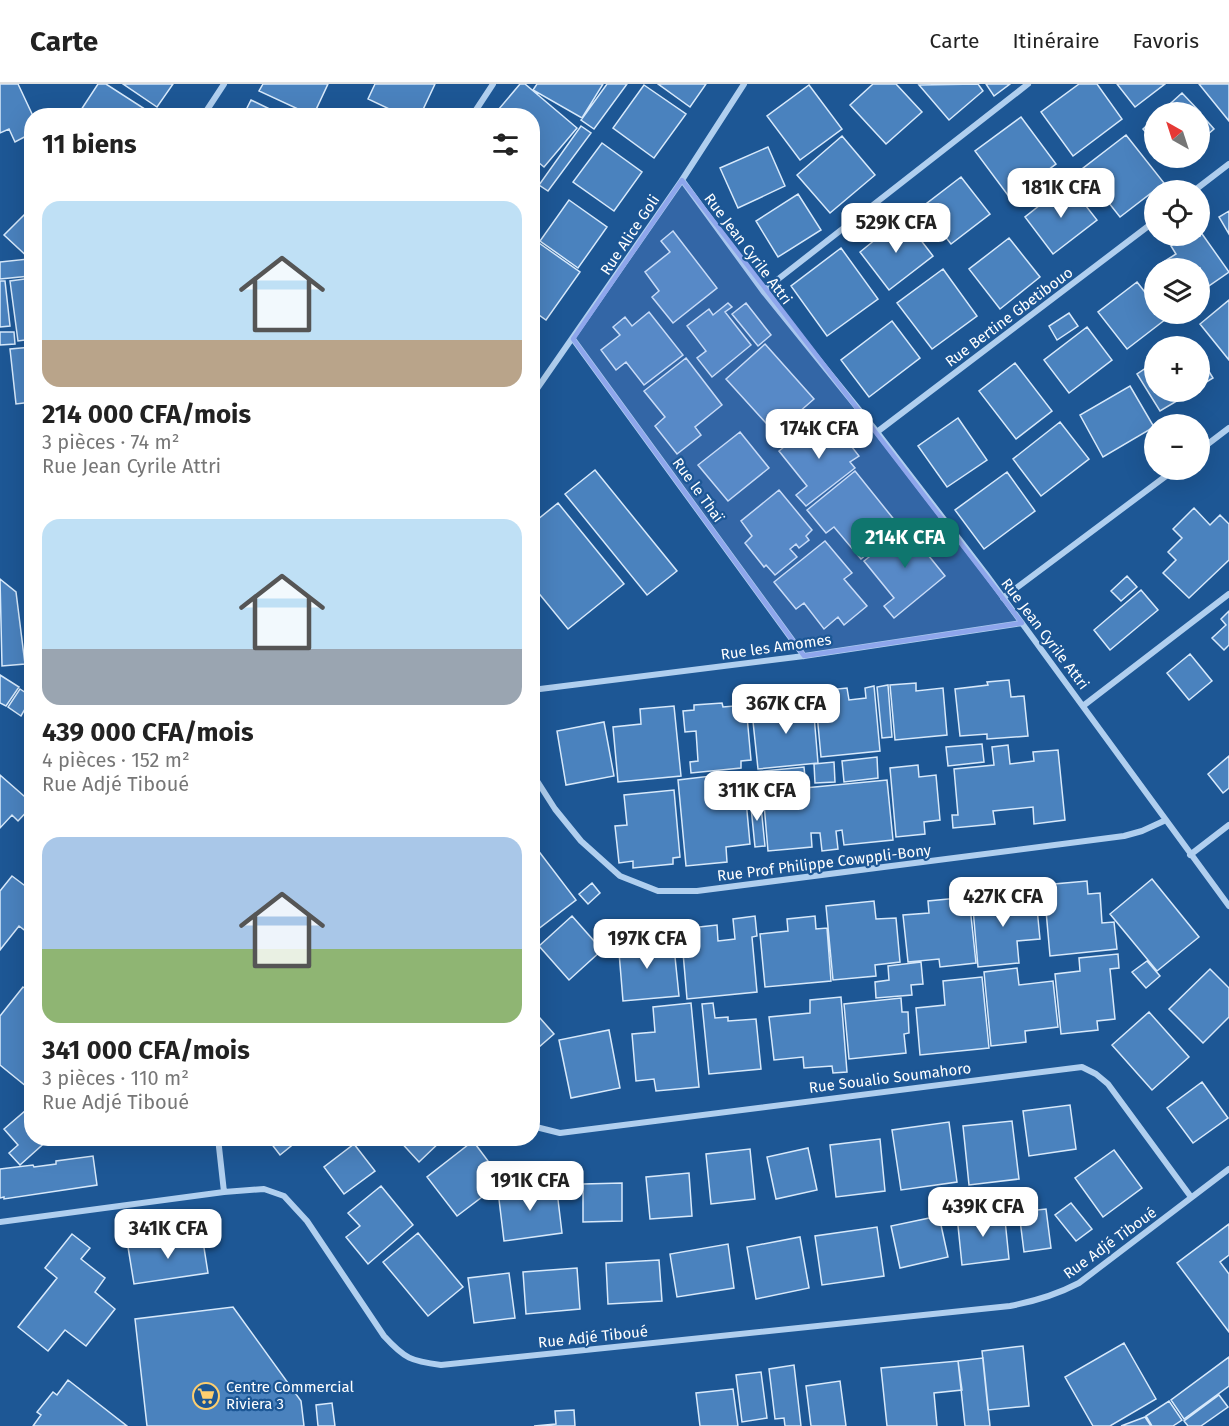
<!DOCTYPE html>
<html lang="fr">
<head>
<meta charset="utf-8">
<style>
  :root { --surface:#fff; --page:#f2f2f2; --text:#222; --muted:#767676; --line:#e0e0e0; --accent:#0f766e }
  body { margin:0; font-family:"Fira Sans",sans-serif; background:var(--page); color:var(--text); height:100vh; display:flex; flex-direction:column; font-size:22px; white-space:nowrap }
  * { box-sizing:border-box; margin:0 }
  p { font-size:20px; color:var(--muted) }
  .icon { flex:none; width:33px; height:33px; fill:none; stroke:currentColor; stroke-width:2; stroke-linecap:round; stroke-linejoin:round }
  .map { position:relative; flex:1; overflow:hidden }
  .drawer { position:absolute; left:24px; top:24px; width:516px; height:1038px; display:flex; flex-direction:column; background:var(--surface); border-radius:24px; box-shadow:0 6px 24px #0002 }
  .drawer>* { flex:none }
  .needle { width:39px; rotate:321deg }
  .fabs { position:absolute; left:1144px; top:18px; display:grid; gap:12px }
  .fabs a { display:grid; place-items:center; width:66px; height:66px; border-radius:50%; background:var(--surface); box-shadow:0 6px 24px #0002; font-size:30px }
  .price { position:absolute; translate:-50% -51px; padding:0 14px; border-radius:12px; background:#fff; color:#222; font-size:20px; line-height:39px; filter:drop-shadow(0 2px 3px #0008) }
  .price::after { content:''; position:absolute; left:50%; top:36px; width:18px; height:14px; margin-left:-9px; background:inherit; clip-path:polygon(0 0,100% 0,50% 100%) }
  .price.on { background:var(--accent); color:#fff }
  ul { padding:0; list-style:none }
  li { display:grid; align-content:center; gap:12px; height:318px; padding:0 18px }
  li span { display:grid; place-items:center; height:186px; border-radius:18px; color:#555 }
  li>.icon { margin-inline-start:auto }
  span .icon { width:108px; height:108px; fill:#fffc; stroke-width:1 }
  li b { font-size:26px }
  h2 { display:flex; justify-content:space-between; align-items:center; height:72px; padding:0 18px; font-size:26px }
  header { display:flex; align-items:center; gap:36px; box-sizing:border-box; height:84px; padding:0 30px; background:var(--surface); border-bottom:2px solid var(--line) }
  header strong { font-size:28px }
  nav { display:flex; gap:33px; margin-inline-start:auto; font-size:21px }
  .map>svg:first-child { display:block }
  .building { fill:#4a82be; stroke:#d7e9fb; stroke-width:1.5 }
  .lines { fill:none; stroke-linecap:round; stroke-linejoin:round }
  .minor { stroke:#b0cfef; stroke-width:6 }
  .marked { fill:#8ea6ec; fill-opacity:0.2; stroke:#8ea6ec; stroke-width:4.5; stroke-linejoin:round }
  .labels { text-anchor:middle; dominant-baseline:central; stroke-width:4.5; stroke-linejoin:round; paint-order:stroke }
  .street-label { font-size:15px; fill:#fff; stroke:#1d5795 }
  .poi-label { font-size:15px; fill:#fff; stroke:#1d5795; text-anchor:start }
</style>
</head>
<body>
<header>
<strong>Carte</strong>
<nav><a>Carte</a><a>Itinéraire</a><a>Favoris</a></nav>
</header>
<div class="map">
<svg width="1229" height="1342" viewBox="0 0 1229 1342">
  <rect width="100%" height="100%" fill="#1d5795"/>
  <path class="building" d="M0,0H18L33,32H32V49L15,58L9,45L0,49Z
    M98,0H106L151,29L149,32H77Z
    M123,0H173L157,23Z
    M263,0H328L313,32L259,7Z
    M375,0H435L420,32H404L368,15Z
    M520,0H525L577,44L544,83L532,73V32H493Z
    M537,0H603L582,34L533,6Z
    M607,0H627L594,45L581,36Z
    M658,0H706L690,23Z
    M873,0H896L922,28L886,60L850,21Z
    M978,0L983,7L949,36L919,1Z
    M986,0H1010L994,12Z
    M1079,0H1097L1122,35L1073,72L1041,28Z
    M1117,0H1165L1135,23Z
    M1199,0H1229V37Z
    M644,1L686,30L654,74L613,44Z
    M809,1L842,45L800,76L767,32Z
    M1182,9L1200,28H1161Z
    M251,16L284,32H243Z
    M1200,29L1214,45L1200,57Z
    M1021,33L1056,80L1010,114L975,67Z
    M1155,34V58L1143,45Z
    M581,42L591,49L548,107L539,101Z
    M1126,51L1164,99L1120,133L1082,85Z
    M842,52L875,91L830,129L797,91Z
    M602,59L642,88L614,127L573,98Z
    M768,63L785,102L738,124L720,84Z
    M961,93L990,130L951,160L922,123Z
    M1068,99L1097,136L1053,170L1025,133Z
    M798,110L821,146L778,173L756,137Z
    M569,116L607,143L578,184L540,157Z
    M32,123V177L4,151Z
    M1229,127V150L1219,133Z
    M903,133L933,172L889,206L860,168Z
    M673,147L717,204L673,239L652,213L659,207L645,188L670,168L661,157Z
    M1200,147L1229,188L1200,208V184H1159L1157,182L1176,170L1171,162L1186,152H1200Z
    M532,154L580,188L546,236L532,226Z
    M1009,154L1040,193L1000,225L969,185Z
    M841,164L878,215L827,252L791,202Z
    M28,175L30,192L0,195V178Z
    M943,185L977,232L932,265L897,219Z
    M32,194V255L18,257L10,197Z
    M0,197H5L10,242L0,243Z
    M1137,198L1155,221V230H1161L1166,235L1127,265L1098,228Z
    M1229,216V276L1200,240Z
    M728,219L732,223L725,228L751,261L712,293L697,274L706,267L687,242L709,225L713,231Z
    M746,219L771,251L758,262L732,230Z
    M649,228L683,271L644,301L626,278L616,286L601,266L620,251L613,243L625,233L632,242Z
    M1069,229L1078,242L1057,256L1049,242Z
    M892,237L920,274L869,313L841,276Z
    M1087,243L1112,276L1069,309L1044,276Z
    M0,248H14L15,260L0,261Z
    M765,260L814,315L775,349L726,295Z
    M32,263V318L16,320L10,265Z
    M1200,273L1213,294L1200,302Z
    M686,274L722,321L695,343L701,351L677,370L655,342L665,333L644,307Z
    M1155,278V308H1192L1160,327L1137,290Z
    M1015,279L1052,327L1016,355L979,307Z
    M1130,302L1154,343L1103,373L1080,331Z
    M958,334L987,376L947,403L918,362Z
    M817,336L830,352L838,345L859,372L850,378L855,384L806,422L796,411L807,402L779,367Z
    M1060,338L1089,375L1041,412L1013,375Z
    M740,348L769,384L728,417L698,381Z
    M595,386L677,487L647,511L565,410Z
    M855,387L900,443L861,475L834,443L826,449L807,426Z
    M1007,388L1035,427L984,465L955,426Z
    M779,406L812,446L806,452L809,456L799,464L796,460L790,465L797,473L775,491L766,481L764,483L745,459L752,452L741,437Z
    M558,419L624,500L568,545L532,501V440Z
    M1194,424L1210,441L1220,431L1229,440V476L1189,514L1163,489L1176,476L1168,468L1182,454L1173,445Z
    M915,436L925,448L916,456L945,492L894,534L884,522L894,514L864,477Z
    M825,457L852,489L844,495L867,522L844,541L838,533L824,545L804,519L796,525L774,498Z
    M1127,492L1137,503L1121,517L1111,507Z
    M0,495L16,508L25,580L2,582Z
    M1141,506L1158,526L1110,566L1094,546Z
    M1229,527V561L1224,566L1212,554L1226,541L1221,535Z
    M1190,570L1212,597L1189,616L1167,589Z
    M0,591L19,603L6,622L0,619Z
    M1009,596L1011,613L1024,612L1028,652L987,655V650L960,652L955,605L988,601L987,598Z
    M916,599V607L943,604L947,651L895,656L890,601Z
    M888,601L892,653L882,654L877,603Z
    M874,602L880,667L821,673L816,619H819L818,607L847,604L849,616L866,614L865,604Z
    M20,605L32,613L21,632L8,623Z
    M775,607L776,618L750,621L749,609Z
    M802,613L803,620L813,619L818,679L758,685L752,628L784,625L782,615Z
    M722,619L723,623L746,621L751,676L741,677V684L691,689L690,678L698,677L696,647L685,648L683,627L694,626V621Z
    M674,622L681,692L618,698L613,643L641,640L640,625Z
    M604,638L614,692L566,701L557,647Z
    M982,660L984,678L948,682L946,663Z
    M1008,661L1010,680L1034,677L1033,668L1058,666L1065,736L1034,740L1033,723L993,727L995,740L953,744L952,731H958L954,685L994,681L992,663Z
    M1229,672V704L1223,709L1208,690Z
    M877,673L878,694L844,698L842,677Z
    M834,678L835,698L815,699L814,680Z
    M918,681L919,693L936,691L940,736L924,738L925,750L896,753L890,684Z
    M804,683L806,703L724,711L723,691Z
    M0,691L32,719V722L18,737L12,731L0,744Z
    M711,692L713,719L746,716L750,760L726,763L727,778L686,782L678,696Z
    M887,696L893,756L844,761L842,746L836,747L838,765L822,767L820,749H811L812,763L768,767L763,708Z
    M674,706L680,773L673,774V780L633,784V777L619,779L615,742L627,741L624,711Z
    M750,713H760L765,762L755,763Z
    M534,761L576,816L533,849L532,763Z
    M12,792L32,807V852L19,842L0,866V807Z
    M1152,795L1199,853L1157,887L1110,830Z
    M1087,797L1088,810L1100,809L1102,839L1114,838L1117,865L1050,872L1045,815L1055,813L1054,800Z
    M592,799L600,809L588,820L579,810Z
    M1012,810V816L1036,814L1040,855L1017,857L1019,879L978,883L972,813Z
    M969,813L976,879L940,883L939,875L908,878L903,831L929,829L928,817Z
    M874,817L876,835L896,834L900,878L875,881L876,892L833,896L826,822Z
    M572,832L602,866L569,896L539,862Z
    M755,832L757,852L752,853L757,908L687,915L681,845L717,841L718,857L735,855L733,835Z
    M815,832L816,845L827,844L831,897L765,903L760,850L788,847L787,835Z
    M652,853L653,866L674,863L679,912L623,917L618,856Z
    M1118,870L1119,884L1110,885L1115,935L1097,937L1098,946L1061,950L1055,890L1080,887L1079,874Z
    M1147,877L1160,892L1146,904L1132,888Z
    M921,878L923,900L911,901L912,911L876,914L875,898L889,896L888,882Z
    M1017,884L1019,901L1053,897L1058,943L1025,947L1026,958L991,962L984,888Z
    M1210,885L1229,904V933L1203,959L1169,925Z
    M982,893L989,964L920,971L916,924L945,921L943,897Z
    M23,903L32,909V997L27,1003L0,981V932Z
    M841,913L847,988L833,989L832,982L804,984L803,973L774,976L769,933L810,929V916Z
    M901,914L902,928H908L909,949L904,950L906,969L849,975L844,920Z
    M691,919L699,1003L656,1007L654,995L636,997L632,950L655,948L653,923Z
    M713,919L715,934L728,933V937L756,935L761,985L709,990L702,920Z
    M532,925L554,950L532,969Z
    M1149,928L1189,973L1152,1006L1112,961Z
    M609,946L620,1004L571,1014L559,956Z
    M1202,998L1228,1034L1193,1059L1167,1024Z
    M32,1021V1054H50L20,1081L9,1069L18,1061L4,1045Z
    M1070,1021L1076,1065L1029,1072L1023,1027Z
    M1012,1037L1019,1095L969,1101L963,1042Z
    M949,1038L957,1098L901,1106L892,1046Z
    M267,1054H301L280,1071Z
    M397,1054H444L419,1078Z
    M880,1055L885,1107L836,1113L830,1061Z
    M473,1057L503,1097L457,1132L427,1093Z
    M354,1060L375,1087L344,1110L324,1083Z
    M808,1064L817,1106L776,1115L767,1073Z
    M750,1065L755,1115L711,1120L706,1070Z
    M1114,1066L1142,1104L1103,1133L1075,1094Z
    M93,1072L97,1101L4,1115V1113L0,1114V1085L33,1081L34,1083L56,1080V1077Z
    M689,1089L692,1132L650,1135L646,1093Z
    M556,1099L562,1149L504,1157L498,1107Z
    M622,1099V1137L583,1138V1100Z
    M381,1102L413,1141L368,1180L346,1153L360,1142L348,1129Z
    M1071,1119L1092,1145L1076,1157L1055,1131Z
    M1046,1125L1051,1164L1024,1168L1019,1128Z
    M1004,1126L1009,1175L962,1181L957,1132Z
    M939,1132L948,1173L900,1184L891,1142Z
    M1229,1140V1171L1220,1178L1229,1190V1248L1177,1179Z
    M877,1143L884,1192L822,1201L815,1152Z
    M418,1149L463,1203L428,1232L383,1178Z
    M72,1150L90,1164L81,1175L105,1194L95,1208L115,1225L86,1262L65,1246L48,1267L18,1243L57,1194L45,1184Z
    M202,1151L208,1189L134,1200L128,1163Z
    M800,1153L809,1204L756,1215L747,1163Z
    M728,1160L734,1204L677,1213L670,1170Z
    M659,1176L662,1217L608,1220L606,1179Z
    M577,1184L580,1225L526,1230L523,1188Z
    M509,1189L515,1234L474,1239L468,1194Z
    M233,1223L301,1317L304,1342H147L135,1235Z
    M1124,1259L1156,1315L1110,1342H1093L1065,1293Z
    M1023,1262L1029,1322L988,1326L982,1267Z
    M1229,1273V1302L1184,1335L1171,1316Z
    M983,1274L990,1342H965L958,1277Z
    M958,1277L962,1306L934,1309L937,1342H887L881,1284Z
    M794,1281L801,1342H785L784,1334L775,1335L769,1285Z
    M761,1288L767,1334L742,1338L736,1291Z
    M68,1296L127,1342H33L41,1331L37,1328L53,1308L57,1311Z
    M840,1297L846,1342H811L806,1302Z
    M733,1305L738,1342H700L696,1309Z
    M1219,1311L1228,1323L1201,1342H1188L1184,1337Z
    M1169,1317L1182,1336L1173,1342H1152L1146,1332Z
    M332,1319L335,1342H318L316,1321Z
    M574,1326L575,1342H534L556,1340L555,1327Z
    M1145,1333L1151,1342H1121Z"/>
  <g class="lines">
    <path class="minor" d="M203,32L224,0
      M472,32L493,0
      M682,96L763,207L877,348L986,490L1229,822
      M1195,106L1229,80
      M763,207L1028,0
      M573,255L804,572
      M532,312L682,96L744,0
      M877,348L1155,137
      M1200,366L1229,344
      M1003,514L1174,386
      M532,606L804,572L1022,539
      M1083,622L1229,510
      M532,689L555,725L581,757L620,792L658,807H697L1124,752L1142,747L1166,736
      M1190,771L1229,741
      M532,1042L560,1049L1082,983L1096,990L1108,1000L1191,1113
      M218,1054L224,1108
      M0,1138L224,1108L264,1105L284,1112L307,1137L384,1252C405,1275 411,1277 441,1281L1010,1222C1036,1217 1056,1211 1079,1199L1229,1085"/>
  </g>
  <path class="marked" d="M682,96L1022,539L804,572L573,255Z"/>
  <defs>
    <symbol id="supermarket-ring" viewBox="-11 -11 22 22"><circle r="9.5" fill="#1d5795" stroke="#fecf6f" stroke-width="1.5"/><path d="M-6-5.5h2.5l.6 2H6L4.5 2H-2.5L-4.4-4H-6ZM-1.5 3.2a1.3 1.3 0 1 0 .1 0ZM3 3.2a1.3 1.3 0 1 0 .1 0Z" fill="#fecf6f"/></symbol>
  </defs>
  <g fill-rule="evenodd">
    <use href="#supermarket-ring" x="191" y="1297" width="30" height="30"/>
  </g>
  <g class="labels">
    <g class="street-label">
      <text transform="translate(630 151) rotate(-56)">Rue Alice Goli</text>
      <text transform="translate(748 165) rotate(53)">Rue Jean Cyrile Attri</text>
      <text transform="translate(1009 233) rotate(-37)">Rue Bertine Gbetibouo</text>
      <text transform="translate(698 406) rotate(54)">Rue le Thaï</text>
      <text transform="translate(1045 550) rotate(53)">Rue Jean Cyrile Attri</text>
      <text transform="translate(776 563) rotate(-8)">Rue les Amomes</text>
      <text transform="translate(824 779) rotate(-7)">Rue Prof Philippe Cowppli-Bony</text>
      <text transform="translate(890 994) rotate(-7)">Rue Soualio Soumahoro</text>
      <text transform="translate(1110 1159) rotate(-36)">Rue Adjé Tiboué</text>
      <text transform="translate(593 1253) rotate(-6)">Rue Adjé Tiboué</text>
    </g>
    <g class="poi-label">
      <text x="226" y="1303">Centre Commercial<tspan x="226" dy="17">Riviera 3</tspan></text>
    </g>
  </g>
</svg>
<div class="fabs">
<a><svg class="needle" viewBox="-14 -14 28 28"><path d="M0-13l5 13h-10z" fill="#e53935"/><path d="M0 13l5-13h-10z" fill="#767676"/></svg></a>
<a><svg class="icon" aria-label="locate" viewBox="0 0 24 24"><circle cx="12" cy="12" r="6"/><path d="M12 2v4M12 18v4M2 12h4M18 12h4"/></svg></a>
<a><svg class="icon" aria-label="layers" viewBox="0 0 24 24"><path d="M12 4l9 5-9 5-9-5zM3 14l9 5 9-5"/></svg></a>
<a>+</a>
<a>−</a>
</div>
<b class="price" style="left:1061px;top:135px">181K CFA</b>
<b class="price" style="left:896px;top:170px">529K CFA</b>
<b class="price" style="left:819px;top:376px">174K CFA</b>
<b class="price on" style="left:905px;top:485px">214K CFA</b>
<b class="price" style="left:786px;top:651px">367K CFA</b>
<b class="price" style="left:757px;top:738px">311K CFA</b>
<b class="price" style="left:1003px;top:844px">427K CFA</b>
<b class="price" style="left:647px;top:886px">197K CFA</b>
<b class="price" style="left:530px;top:1128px">191K CFA</b>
<b class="price" style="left:983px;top:1154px">439K CFA</b>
<b class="price" style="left:168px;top:1176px">341K CFA</b>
<section class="drawer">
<h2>11 biens<svg class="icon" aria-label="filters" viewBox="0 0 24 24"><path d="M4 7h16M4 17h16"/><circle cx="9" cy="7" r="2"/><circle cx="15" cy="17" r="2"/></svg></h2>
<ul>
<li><span style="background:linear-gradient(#bfe0f5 75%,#b9a48a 0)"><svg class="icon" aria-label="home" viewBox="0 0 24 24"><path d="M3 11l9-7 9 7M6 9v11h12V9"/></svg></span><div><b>214 000 CFA/mois</b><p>3 pièces · 74 m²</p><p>Rue Jean Cyrile Attri</p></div></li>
<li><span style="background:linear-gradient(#bfe0f5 70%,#9aa5b1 0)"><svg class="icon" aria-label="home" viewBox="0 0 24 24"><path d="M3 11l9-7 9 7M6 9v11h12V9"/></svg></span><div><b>439 000 CFA/mois</b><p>4 pièces · 152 m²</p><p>Rue Adjé Tiboué</p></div></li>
<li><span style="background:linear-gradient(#a9c7e8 60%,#8fb573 0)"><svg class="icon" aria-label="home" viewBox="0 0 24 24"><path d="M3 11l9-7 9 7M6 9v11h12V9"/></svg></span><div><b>341 000 CFA/mois</b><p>3 pièces · 110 m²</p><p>Rue Adjé Tiboué</p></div></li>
</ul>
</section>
</div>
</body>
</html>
